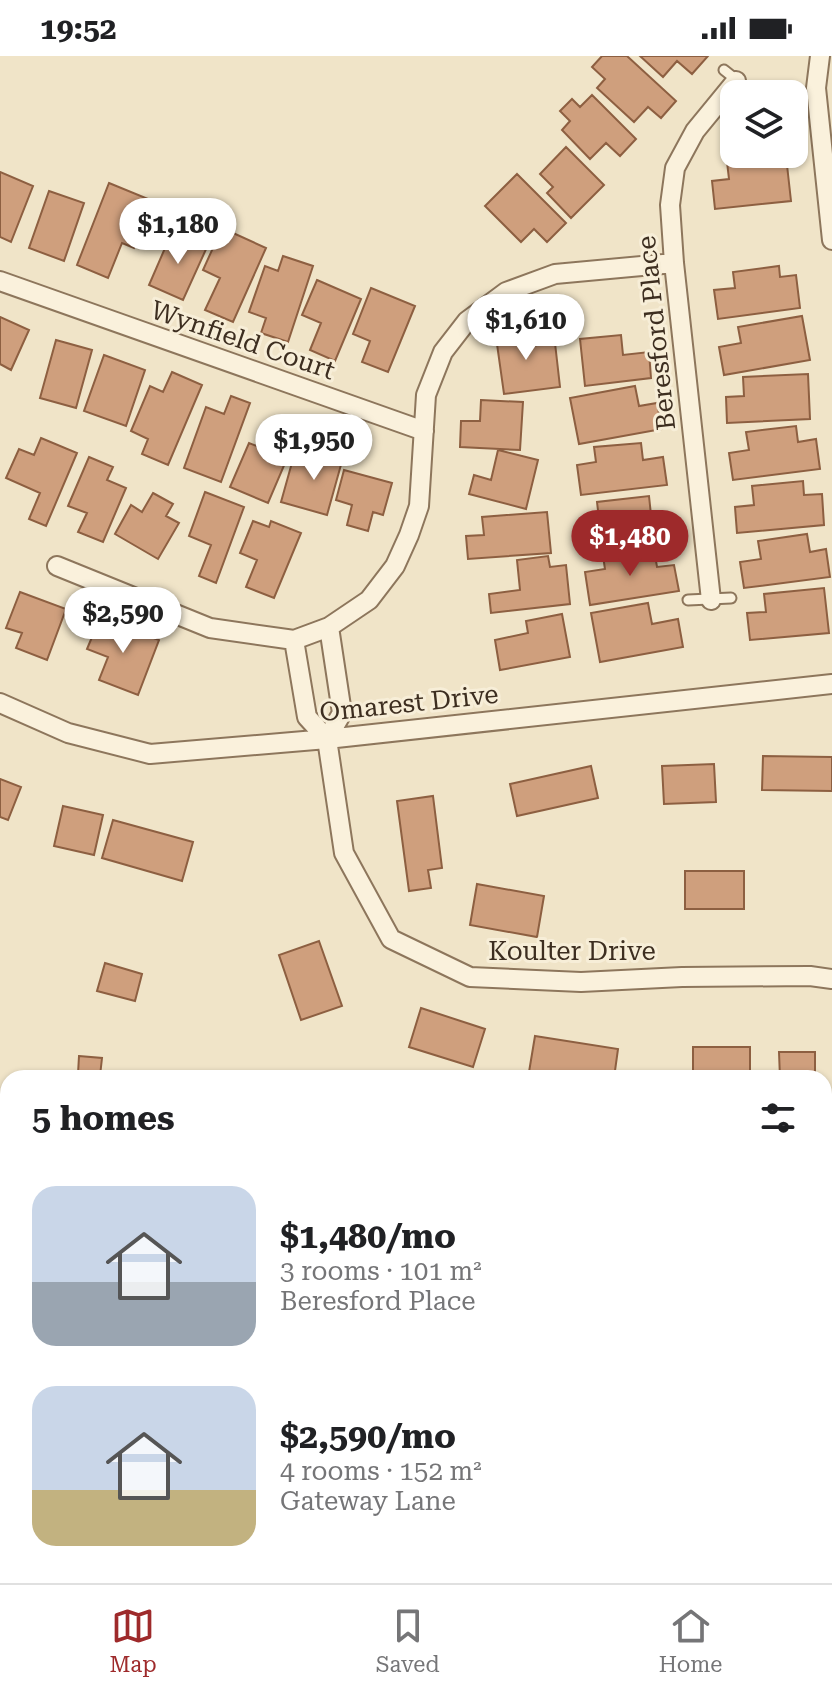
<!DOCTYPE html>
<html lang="en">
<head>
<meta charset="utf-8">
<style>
  :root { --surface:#fff; --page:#f6f6f6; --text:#202124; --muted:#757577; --line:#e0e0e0; --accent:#9e2a2b }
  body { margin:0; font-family:"Roboto Serif",serif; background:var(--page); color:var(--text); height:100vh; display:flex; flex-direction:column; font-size:30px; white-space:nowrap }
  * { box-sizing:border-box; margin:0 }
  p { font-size:26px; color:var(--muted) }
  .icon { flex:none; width:44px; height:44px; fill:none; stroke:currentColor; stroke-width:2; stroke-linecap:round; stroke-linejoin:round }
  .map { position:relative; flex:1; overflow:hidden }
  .details { position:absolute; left:0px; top:1014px; width:832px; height:514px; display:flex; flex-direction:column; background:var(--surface); border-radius:24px 24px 0 0; box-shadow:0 2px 6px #0004 }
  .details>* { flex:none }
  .controls { position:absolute; left:720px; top:24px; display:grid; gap:16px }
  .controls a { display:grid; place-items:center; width:88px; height:88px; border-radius:16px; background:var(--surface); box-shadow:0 2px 6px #0004; font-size:40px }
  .price { position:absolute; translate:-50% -68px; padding:0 18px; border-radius:28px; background:#fff; color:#222; font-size:26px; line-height:52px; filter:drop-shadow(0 2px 4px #0008) }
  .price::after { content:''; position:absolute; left:50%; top:48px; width:24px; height:18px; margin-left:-12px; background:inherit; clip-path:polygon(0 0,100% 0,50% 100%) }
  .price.active { background:var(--accent); color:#fff }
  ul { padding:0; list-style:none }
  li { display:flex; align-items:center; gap:24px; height:200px; padding:0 32px }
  li span { display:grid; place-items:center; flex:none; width:224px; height:160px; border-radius:24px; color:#555 }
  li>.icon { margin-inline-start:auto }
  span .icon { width:96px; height:96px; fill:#fffc; stroke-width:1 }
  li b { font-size:34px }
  h2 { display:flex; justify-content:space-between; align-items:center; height:96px; padding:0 32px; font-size:34px }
  .status { display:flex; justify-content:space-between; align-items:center; height:56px; padding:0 40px; background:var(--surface); direction:ltr }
  .status svg { height:22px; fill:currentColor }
  .tabs { display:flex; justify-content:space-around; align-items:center; height:112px; border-top:2px solid var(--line); background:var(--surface); font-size:22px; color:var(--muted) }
  .tabs a { display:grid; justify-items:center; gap:4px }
  .tabs .active { color:var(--accent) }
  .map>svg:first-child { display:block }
  .building { fill:#cf9f7d; stroke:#8d5f41; stroke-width:2 }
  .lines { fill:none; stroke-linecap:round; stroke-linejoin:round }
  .service-casing { stroke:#8d765c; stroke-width:13 }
  .minor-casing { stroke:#8d765c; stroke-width:22 }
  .service { stroke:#faf1dc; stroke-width:9 }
  .minor { stroke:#faf1dc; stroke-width:18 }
  .labels { text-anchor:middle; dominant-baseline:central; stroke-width:6; stroke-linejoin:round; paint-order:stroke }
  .street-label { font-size:26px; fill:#3d2e20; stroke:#f7eed8 }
</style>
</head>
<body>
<div class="status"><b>19:52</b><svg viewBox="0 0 49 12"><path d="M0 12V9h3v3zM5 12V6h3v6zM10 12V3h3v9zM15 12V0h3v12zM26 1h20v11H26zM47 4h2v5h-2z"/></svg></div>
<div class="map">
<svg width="832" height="1527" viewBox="0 0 832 1527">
  <rect width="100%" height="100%" fill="#f0e4c8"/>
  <path class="building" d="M602,0H627L676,45L661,62L648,51L634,66L597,32L605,23L592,11Z
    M640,0H708L692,18L677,5L663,21Z
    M592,39L636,83L620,100L606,87L590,103L562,74L570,65L560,55L572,43L580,51Z
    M566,91L604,129L571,162L547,137L553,131L540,118Z
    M786,100L791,145L715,153L712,125L729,123L727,106Z
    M0,116L33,130L11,186L0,181Z
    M517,118L566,167L547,186L534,173L521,186L485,150Z
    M109,127L153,145L134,192L122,187L108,222L77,209Z
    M49,135L84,147L64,205L29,192Z
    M222,172L266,192L233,266L205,254L220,222L203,214Z
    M172,176L207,191L183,244L149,229Z
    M283,200L313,210L288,286L261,277L266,262L249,256L265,210L278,215Z
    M779,210L780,221L796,219L800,252L718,263L714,234L735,232L733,216Z
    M317,224L361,243L335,305L310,294L321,267L302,259Z
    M371,232L415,250L388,316L362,306L370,285L353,278Z
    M802,260L810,304L724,319L719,291L741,287L738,271Z
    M0,261L29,274L11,314L0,308Z
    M527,271L530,290L555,287L560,331L504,338L495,274Z
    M621,279L623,299L649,296L651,322L585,330L580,283Z
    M56,284L92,294L76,352L40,342Z
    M104,299L145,314L126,370L84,355Z
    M172,316L202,329L168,409L142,398L148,383L131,375L150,330L163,336Z
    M808,318L810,363L727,367L726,341L744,340L743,321Z
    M635,330L639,350L657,347L662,373L579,388L570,342Z
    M231,340L250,347L221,426L184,412L206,351L224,358Z
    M481,344L523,346L520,394L460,391L461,365H480Z
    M279,363L300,372L268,447L230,431L249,387L267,394Z
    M796,370L798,386L816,383L820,413L733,424L729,397L749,394L746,376Z
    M41,382L77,397L46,470L29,463L40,437L6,422L19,393L34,399Z
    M641,387L643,404L663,401L667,429L581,439L577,409L596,406L594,391Z
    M319,391L344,398L327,459L281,446L293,403L314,410Z
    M498,394L538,404L526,453L469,438L474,419L491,424Z
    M89,401L113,411L107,424L126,432L103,486L78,476L87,457L68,450Z
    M344,414L392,427L383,459L373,456L368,475L347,469L352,449L336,444Z
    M803,425L804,439L822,438L824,469L737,477L735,451L754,449L752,430Z
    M205,436L244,451L216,527L199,520L211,489L189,480Z
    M153,437L173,448L166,460L179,467L158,503L115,478L131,449L142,456Z
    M649,440L651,459L669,457L672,483L585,493L582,465L599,463L597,446Z
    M547,456L551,497L468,503L466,480L484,479L482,461Z
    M253,465L269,471L271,465L301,477L274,542L246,531L257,504L240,497Z
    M807,478L810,496L826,493L830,521L744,532L740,506L761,503L758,485Z
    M654,493L657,511L674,509L679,535L590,549L585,516L605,513L603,500Z
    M548,500L550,511L566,509L570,548L491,557L489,538L520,534L517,504Z
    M824,532L829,577L750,584L747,557L766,556L764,538Z
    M20,536L66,553L47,604L16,592L22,577L6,572Z
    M648,547L652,568L678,563L683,591L600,606L591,557Z
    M562,558L570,601L500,614L495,584L528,577L526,565Z
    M100,562L159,584L138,639L99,624L108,601L87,593Z
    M763,700L832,701V735L762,734Z
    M714,708L716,746L664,748L662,710Z
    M591,710L598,742L517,760L510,728Z
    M0,723L21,731L8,764L0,761Z
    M433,740L442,812L428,814L431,832L409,835L397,745Z
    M63,750L103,759L94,799L54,790Z
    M113,764L193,786L182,825L102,802Z
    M685,815H744V853H685Z
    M477,828L544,840L537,881L470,869Z
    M319,885L342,950L301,964L279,899Z
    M105,907L142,918L135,945L97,935Z
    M421,952L485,973L473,1011L409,991Z
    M535,980L618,993L614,1022H528Z
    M693,991H750V1022H693Z
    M779,996H815V1022H780Z
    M79,1000L102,1002L100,1020L123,1022H42L43,1016L78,1018Z
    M824,1198L832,1201V1244L824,1242Z
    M345,1520H363L371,1527H339Z
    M566,1520H615L620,1527H571Z
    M763,1520H807L811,1527H767Z"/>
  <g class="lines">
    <defs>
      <path id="service" d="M724,14L748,33
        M688,544L731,542"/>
      <path id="minor" d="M820,0L816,32L832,184
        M0,225L424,375
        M57,510L210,572L294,584L329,571L369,544L395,510L409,479L419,450L426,339L443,296L467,265L506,236L555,218L674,207
        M711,544L674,207L670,149L675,112L695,75L736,25
        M294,584L307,661L327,683
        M0,647L68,677L150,698L327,683L832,628
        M327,683L344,797L391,883L470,921L581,926L682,921L810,920L832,923
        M327,683L342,657L329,571
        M0,1125L8,1126
        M824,1329L832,1331
        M0,1466L8,1467
        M160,1520L168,1527
        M658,1520L663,1527"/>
    </defs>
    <use href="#service" class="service-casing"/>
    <use href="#minor" class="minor-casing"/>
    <use href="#service" class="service"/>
    <use href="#minor" class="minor"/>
  </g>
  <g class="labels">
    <g class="street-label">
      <text transform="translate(656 277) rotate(-96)">Beresford Place</text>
      <text transform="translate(243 284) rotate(19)">Wynfield Court</text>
      <text transform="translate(409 647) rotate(-6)">Omarest Drive</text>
      <text x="572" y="895">Koulter Drive</text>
    </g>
  </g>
</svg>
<div class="controls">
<a><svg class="icon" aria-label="layers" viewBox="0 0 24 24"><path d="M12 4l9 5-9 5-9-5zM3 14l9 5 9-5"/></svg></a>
</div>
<b class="price" style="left:178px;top:210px">$1,180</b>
<b class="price" style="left:526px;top:306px">$1,610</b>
<b class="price" style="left:314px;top:426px">$1,950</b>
<b class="price active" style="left:630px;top:522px">$1,480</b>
<b class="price" style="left:123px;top:599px">$2,590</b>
<section class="details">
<h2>5 homes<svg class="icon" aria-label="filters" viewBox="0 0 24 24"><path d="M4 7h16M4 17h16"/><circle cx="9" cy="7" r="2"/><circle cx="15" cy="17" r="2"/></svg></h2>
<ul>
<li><span style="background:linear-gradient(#c9d6e8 60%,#9aa5b1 0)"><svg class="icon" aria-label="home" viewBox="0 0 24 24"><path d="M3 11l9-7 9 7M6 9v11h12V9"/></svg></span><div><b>$1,480/mo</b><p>3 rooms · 101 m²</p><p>Beresford Place</p></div></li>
<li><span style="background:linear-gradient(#c9d6e8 65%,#c2b280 0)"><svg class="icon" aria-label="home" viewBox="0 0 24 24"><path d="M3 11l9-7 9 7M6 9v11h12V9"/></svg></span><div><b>$2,590/mo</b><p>4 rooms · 152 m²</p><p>Gateway Lane</p></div></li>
</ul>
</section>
</div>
<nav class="tabs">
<a class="active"><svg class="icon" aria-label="map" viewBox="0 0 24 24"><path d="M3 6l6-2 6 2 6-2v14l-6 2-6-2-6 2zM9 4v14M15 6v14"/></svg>Map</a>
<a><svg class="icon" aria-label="saved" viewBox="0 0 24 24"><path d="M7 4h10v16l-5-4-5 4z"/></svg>Saved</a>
<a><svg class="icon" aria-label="home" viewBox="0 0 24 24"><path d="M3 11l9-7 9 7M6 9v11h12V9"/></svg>Home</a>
</nav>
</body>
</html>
